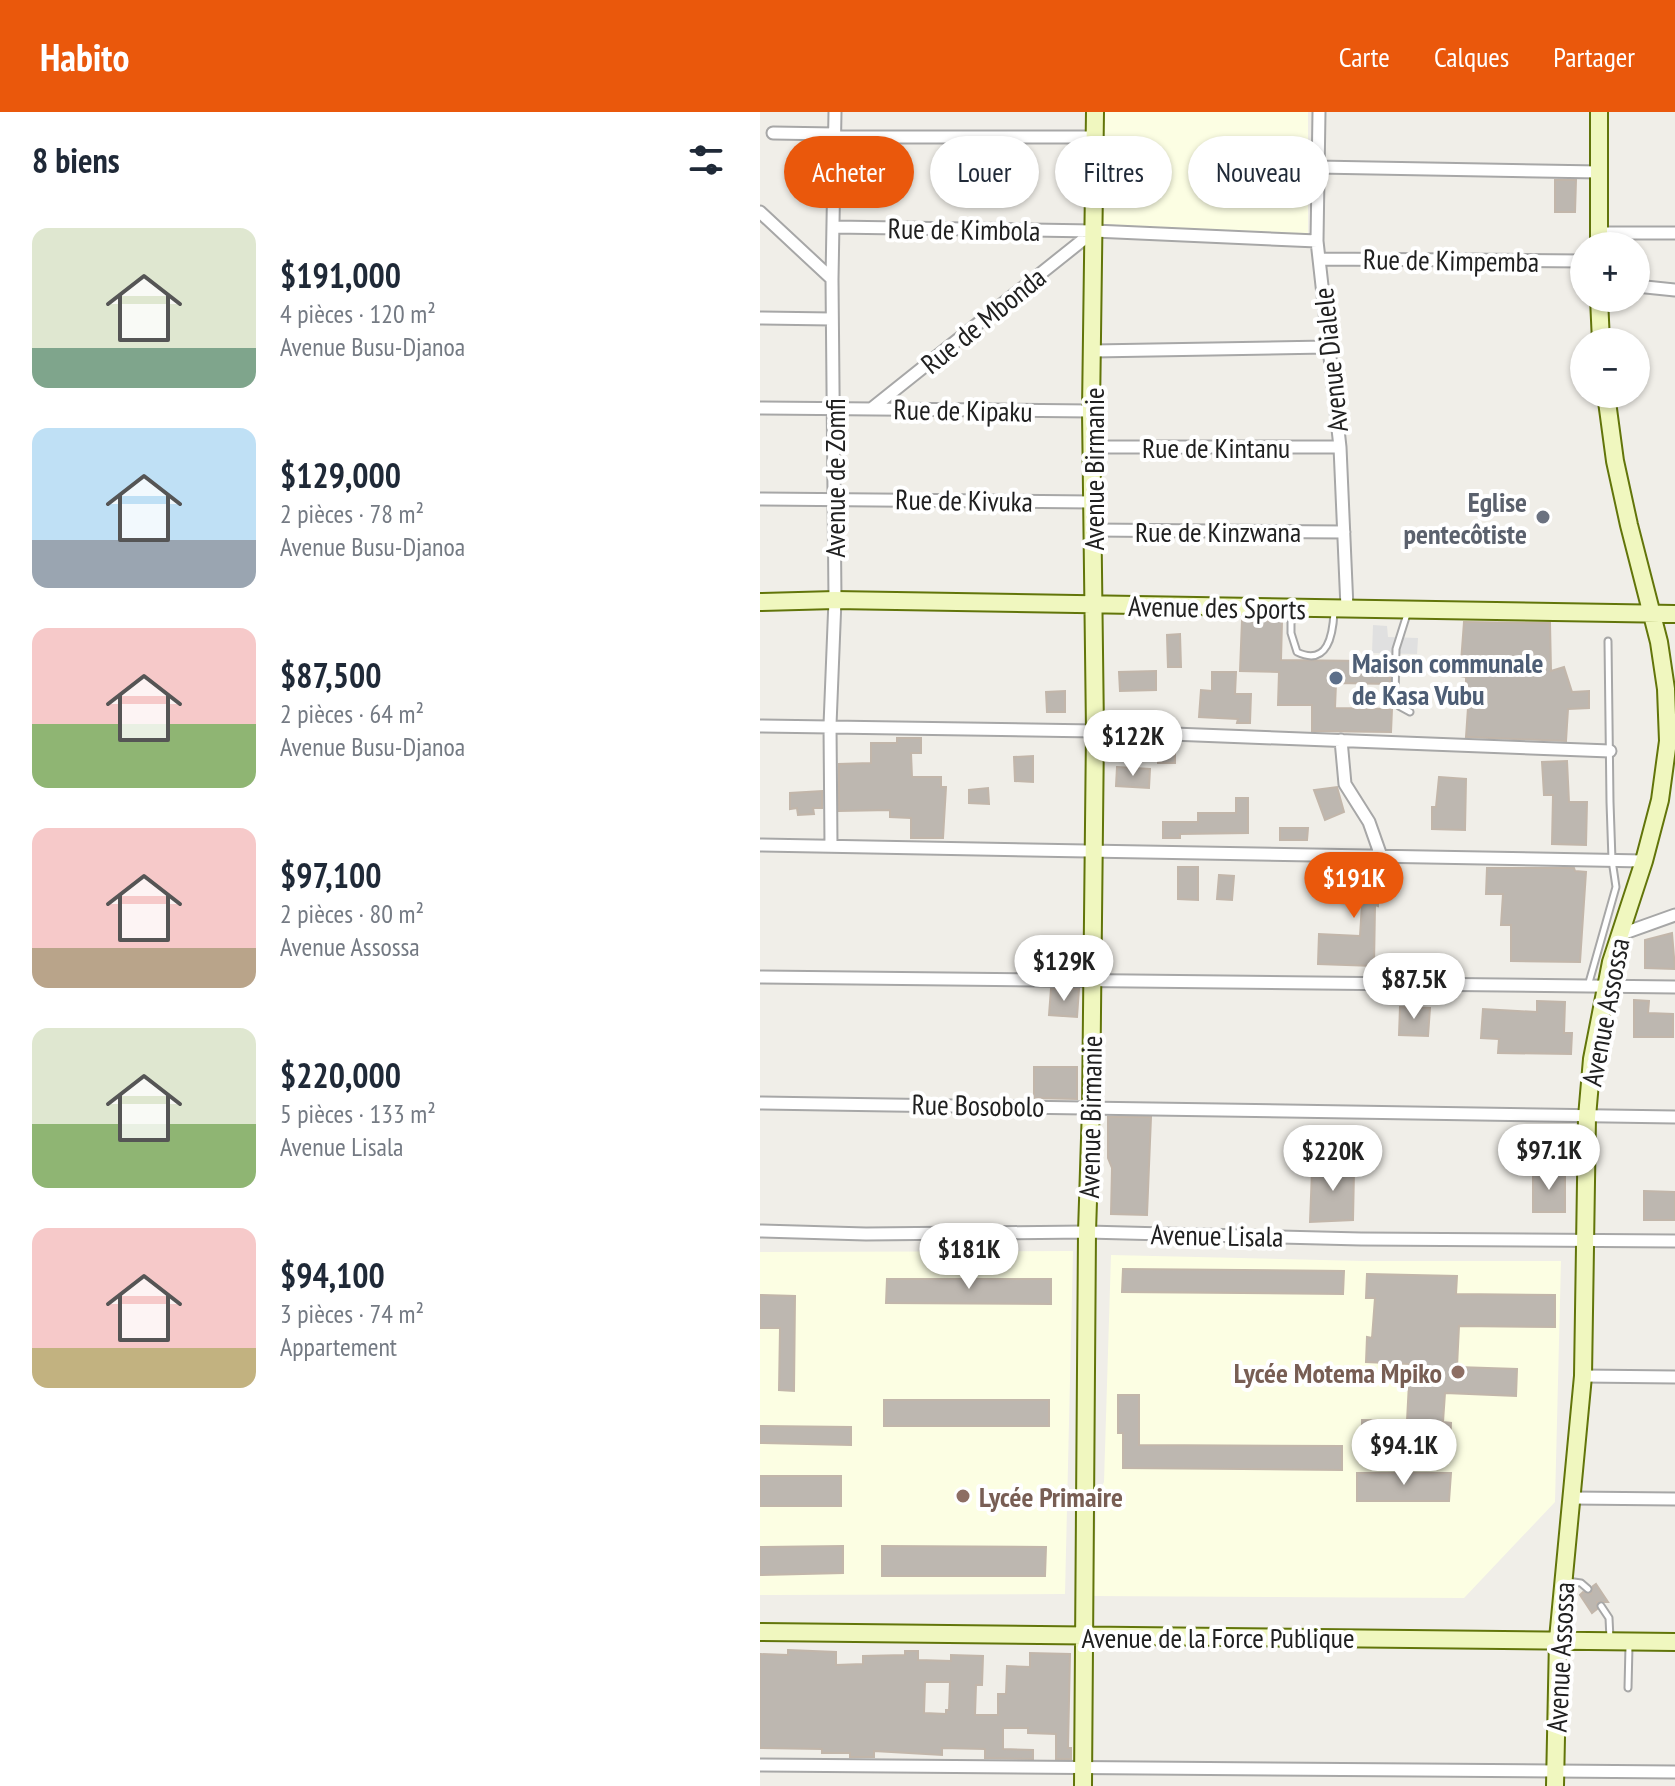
<!DOCTYPE html>
<html lang="fr">
<head>
<meta charset="utf-8">
<style>
  :root { --surface:#fff; --page:#f2f2f3; --text:#1f2937; --muted:#747a83; --accent:#ea580c }
  body { margin:0; font-family:"PT Sans Narrow",sans-serif; background:var(--page); color:var(--text); height:100vh; display:flex; flex-direction:column; font-size:30px; white-space:nowrap }
  * { box-sizing:border-box; margin:0 }
  p { font-size:26px; color:var(--muted) }
  .icon { flex:none; width:44px; height:44px; fill:none; stroke:currentColor; stroke-width:2; stroke-linecap:round; stroke-linejoin:round }
  .map { position:relative; flex:1; overflow:hidden }
  .side { display:flex; flex-direction:column; background:var(--surface); width:760px }
  .side>* { flex:none }
  .guide { position:absolute; left:24px; top:24px; width:760px; height:72px; display:flex; gap:16px }
  .controls { position:absolute; left:810px; top:120px; display:grid; gap:16px }
  .controls a { display:grid; place-items:center; width:80px; height:80px; border-radius:50%; background:var(--surface); box-shadow:0 2px 6px #0004; font-size:40px }
  .price { position:absolute; translate:-50% -68px; padding:0 18px; border-radius:28px; background:#fff; color:#222; font-size:26px; line-height:52px; filter:drop-shadow(0 2px 4px #0008) }
  .price::after { content:''; position:absolute; left:50%; top:48px; width:24px; height:18px; margin-left:-12px; background:inherit; clip-path:polygon(0 0,100% 0,50% 100%) }
  .price.active { background:var(--accent); color:#fff }
  ul { padding:0; list-style:none }
  li { display:flex; align-items:center; gap:24px; height:200px; padding:0 32px }
  li span { display:grid; place-items:center; flex:none; width:224px; height:160px; border-radius:16px; color:#555 }
  li>.icon { margin-inline-start:auto }
  span .icon { width:96px; height:96px; fill:#fffc; stroke-width:1 }
  li b { font-size:34px }
  h2 { display:flex; justify-content:space-between; align-items:center; height:96px; padding:0 32px; font-size:34px }
  .tag { padding:0 28px; border-radius:36px; background:var(--surface); box-shadow:0 2px 6px #0004; font-size:28px; line-height:72px }
  .tag.active { background:var(--accent); color:#fff }
  header { display:flex; align-items:center; gap:48px; box-sizing:border-box; height:112px; padding:0 40px; background:var(--accent); color:#fff }
  header strong { font-size:38px }
  nav { display:flex; gap:44px; margin-inline-start:auto; font-size:28px }
  main { display:flex; flex:1; min-height:0 }
  .map>svg:first-child { display:block }
  .education { fill:#fcfee3 }
  .parking { fill:#e0e0e0 }
  .building { fill:#bdb7b0; stroke:#c2b6aa; stroke-width:2; fill-rule:evenodd }
  .lines { fill:none; stroke-linecap:round; stroke-linejoin:round }
  .lane-casing { stroke:#a7a7a7; stroke-width:9 }
  .street-casing { stroke:#a7a7a7; stroke-width:15 }
  .secondary-casing { stroke:#62750a; stroke-width:20 }
  .lane { stroke:#fff; stroke-width:5 }
  .street { stroke:#fff; stroke-width:11 }
  .secondary { stroke:#f0f7bf; stroke-width:16 }
  .worship-dot { fill:#6b7280; stroke:#fff; stroke-width:3 }
  .service-dot { fill:#5c6f8a; stroke:#fff; stroke-width:3 }
  .education-dot { fill:#8d6e63; stroke:#fff; stroke-width:3 }
  .labels { text-anchor:middle; dominant-baseline:central; stroke-width:8; stroke-linejoin:round; paint-order:stroke }
  .street-label { font-size:28px; fill:#202020; stroke:#fff }
  .worship-label { font-size:28px; font-weight:bold; fill:#5b616d; stroke:#fff; text-anchor:end }
  .service-label { font-size:28px; font-weight:bold; fill:#4e5e75; stroke:#fff; text-anchor:start }
  .education-label { font-size:28px; font-weight:bold; fill:#785e54; stroke:#fff; text-anchor:end }
</style>
</head>
<body>
<header>
<strong>Habito</strong>
<nav><a>Carte</a><a>Calques</a><a>Partager</a></nav>
</header>
<main>
<section class="side">
<h2>8 biens<svg class="icon" aria-label="filters" viewBox="0 0 24 24"><path d="M4 7h16M4 17h16"/><circle cx="9" cy="7" r="2"/><circle cx="15" cy="17" r="2"/></svg></h2>
<ul>
<li><span style="background:linear-gradient(#dfe7d0 75%,#7fa58c 0)"><svg class="icon" aria-label="home" viewBox="0 0 24 24"><path d="M3 11l9-7 9 7M6 9v11h12V9"/></svg></span><div><b>$191,000</b><p>4 pièces · 120 m²</p><p>Avenue Busu-Djanoa</p></div></li>
<li><span style="background:linear-gradient(#bfe0f5 70%,#9aa5b1 0)"><svg class="icon" aria-label="home" viewBox="0 0 24 24"><path d="M3 11l9-7 9 7M6 9v11h12V9"/></svg></span><div><b>$129,000</b><p>2 pièces · 78 m²</p><p>Avenue Busu-Djanoa</p></div></li>
<li><span style="background:linear-gradient(#f6c9c9 60%,#8fb573 0)"><svg class="icon" aria-label="home" viewBox="0 0 24 24"><path d="M3 11l9-7 9 7M6 9v11h12V9"/></svg></span><div><b>$87,500</b><p>2 pièces · 64 m²</p><p>Avenue Busu-Djanoa</p></div></li>
<li><span style="background:linear-gradient(#f6c9c9 75%,#b9a48a 0)"><svg class="icon" aria-label="home" viewBox="0 0 24 24"><path d="M3 11l9-7 9 7M6 9v11h12V9"/></svg></span><div><b>$97,100</b><p>2 pièces · 80 m²</p><p>Avenue Assossa</p></div></li>
<li><span style="background:linear-gradient(#dfe7d0 60%,#8fb573 0)"><svg class="icon" aria-label="home" viewBox="0 0 24 24"><path d="M3 11l9-7 9 7M6 9v11h12V9"/></svg></span><div><b>$220,000</b><p>5 pièces · 133 m²</p><p>Avenue Lisala</p></div></li>
<li><span style="background:linear-gradient(#f6c9c9 75%,#c2b280 0)"><svg class="icon" aria-label="home" viewBox="0 0 24 24"><path d="M3 11l9-7 9 7M6 9v11h12V9"/></svg></span><div><b>$94,100</b><p>3 pièces · 74 m²</p><p>Appartement</p></div></li>
</ul>
</section>
<div class="map">
<svg width="915" height="1674" viewBox="0 0 915 1674">
  <rect width="100%" height="100%" fill="#f0eee8"/>
  <path class="education" d="M343,0H548V125L342,112Z
    M313,1139L305,1482L0,1483V1140Z
    M351,1143L603,1149H801L795,1390L704,1486L333,1484L337,1384L344,1370Z"/>
  <path class="parking" d="M613,513L627,514L628,525L658,526L657,542L612,541Z"/>
  <path class="building" d="M795,68H816L815,100H795Z
    M482,508L522,509L521,548L603,549V545L630,546V572L576,571L575,596L632,597L631,620L552,619V593H518L519,560L480,559Z
    M704,510L790,511L791,559L804,555L812,580L829,579V596L808,597L806,629L706,625L709,581H706V565L700,564Z
    M420,522L421,555H408L407,523Z
    M396,559V578L360,579L359,560Z
    M452,560H476L475,582H491L490,611H477L478,607L439,605L441,578L452,579Z
    M305,579V600H287L286,580Z
    M137,626H161V641H151L152,665H181V675H186L183,726H151V706L130,705V698L79,699V652L111,651V631H137Z
    M398,634H415V651H398Z
    M273,644V670L255,669L254,645Z
    M807,649L809,690H827L826,733L792,732L793,683H784L782,650Z
    M357,655L390,657L389,676L356,674Z
    M679,665L706,667L705,718L672,717V695H676Z
    M577,675L584,700L565,708L554,678Z
    M228,676L229,692L209,691V678Z
    M62,679V696H53L54,702L38,703L37,696L30,697V681Z
    M476,686H488V721L420,722V726H403V710H438V701H476Z
    M520,716H548L547,728H520Z
    M582,752L618,753V794L615,793L614,854L558,852L559,822L600,824L602,792L580,791Z
    M418,755H438V788L418,787Z
    M727,756H814L815,759L826,760L820,850L751,849V813H741L743,782H726Z
    M459,763L474,764L472,788L457,787Z
    M912,821L915,857L885,856V828Z
    M291,877H319L317,905L289,903Z
    M874,888L889,889L888,901L913,902V925H874Z
    M777,889L805,890L804,921H812L811,942L738,941L739,927L721,926L723,897L777,900Z
    M640,895L670,896L668,924L639,923Z
    M274,955H317V987L274,986Z
    M348,1005H391L387,1103L351,1102L352,1056L348,1046Z
    M567,1048H587L586,1059H594L593,1108L550,1110L552,1059H566Z
    M773,1061H805V1100H773Z
    M884,1079L915,1080V1108H884Z
    M363,1157L584,1159L583,1182L362,1180Z
    M607,1162L697,1164L696,1182L795,1183V1215L699,1214L697,1255L757,1257L756,1284L685,1281L683,1310L691,1311L690,1334L602,1331V1308L647,1309L650,1252L606,1250L607,1225L612,1226L615,1186H606Z
    M127,1167H291V1192L126,1191Z
    M0,1183L35,1184L34,1279L19,1278L20,1216H0Z
    M358,1283H379V1333L582,1334V1358L363,1356V1321H358Z
    M124,1288H289V1314H124Z
    M0,1314L91,1315V1333L0,1331Z
    M597,1361H691L689,1389H597Z
    M0,1364H81V1394H0Z
    M83,1434V1461L0,1463V1435Z
    M122,1434L286,1435L285,1464H122Z
    M836,1472L848,1490H837V1497L832,1501L820,1483L823,1480L831,1482L833,1474Z
    M28,1538L76,1540V1553L103,1552V1544L145,1543V1539H158V1548L191,1549V1543L223,1544L222,1573H216L215,1603H238V1582H246L247,1554L270,1555V1541L310,1542L308,1636H311V1647H296V1622L268,1621V1616H243V1637L273,1638V1647L225,1646V1637L182,1636V1643L114,1639V1645H90V1641H62V1637L0,1636V1542L28,1543ZM165,1570H190L189,1598H186V1602L164,1601Z"/>
  <g class="lines">
    <defs>
      <path id="lane" d="M531,497V521L537,540C568,555 573,522 574,500
        M648,499L636,537L635,588L639,594L650,600
        M828,874L856,775L852,748L850,690L848,529
        M807,1469L821,1471L828,1477
        M841,1494L849,1506L850,1527
        M868,1576L869,1534"/>
      <path id="street" d="M559,0L557,129L580,335L587,496
        M13,21L75,22
        M75,25H335
        M557,55L839,60
        M0,100L72,167
        M74,115L334,119L557,129
        M839,121H915
        M559,147L824,149
        M876,174L915,178
        M0,206L72,207
        M333,239L567,235
        M0,296L331,299
        M111,297L334,119
        M332,335H580
        M0,387L332,390
        M333,418L584,420
        M0,614L335,619L850,639
        M581,628L585,672L609,710L621,744
        M0,733L884,749
        M71,733L70,613L75,488L72,167L75,0
        M859,823L915,803
        M0,865L915,875
        M0,991L915,1005
        M0,1119L106,1122L327,1120L601,1127L915,1129
        M823,1264L915,1265
        M812,1386L915,1387
        M0,1653L915,1660"/>
      <path id="secondary" d="M839,134V0
        M839,186L841,230
        M0,490L75,488L915,502
        M0,1520L915,1530
        M323,1674L327,1120L331,995L335,619L331,299L335,0
        M795,1674L798,1527L823,1264L827,1005L832,947L851,850L884,749L900,688L908,629L906,577L899,530L869,413L855,349L846,282"/>
    </defs>
    <use href="#lane" class="lane-casing"/>
    <use href="#street" class="street-casing"/>
    <use href="#secondary" class="secondary-casing"/>
    <use href="#lane" class="lane"/>
    <use href="#street" class="street"/>
    <use href="#secondary" class="secondary"/>
  </g>
  <circle class="worship-dot" cx="783" cy="405" r="8"/>
  <circle class="service-dot" cx="576" cy="566" r="8"/>
  <g class="education-dot">
    <circle cx="698" cy="1260" r="8"/>
    <circle cx="203" cy="1384" r="8"/>
  </g>
  <g class="labels">
    <g class="street-label">
      <text transform="translate(204 117) rotate(1)">Rue de Kimbola</text>
      <text transform="translate(691 148) rotate(1)">Rue de Kimpemba</text>
      <text transform="translate(223 208) rotate(-39)">Rue de Mbonda</text>
      <text transform="translate(570 248) rotate(-96)">Avenue Dialele</text>
      <text transform="translate(203 298) rotate(1)">Rue de Kipaku</text>
      <text x="456" y="335">Rue de Kintanu</text>
      <text transform="translate(333 357) rotate(-90)">Avenue Birmanie</text>
      <text transform="translate(74 366) rotate(-90)">Avenue de Zomfi</text>
      <text transform="translate(204 388) rotate(1)">Rue de Kivuka</text>
      <text x="458" y="419">Rue de Kinzwana</text>
      <text transform="translate(457 495) rotate(1)">Avenue des Sports</text>
      <text transform="translate(845 900) rotate(-79)">Avenue Assossa</text>
      <text transform="translate(218 993) rotate(1)">Rue Bosobolo</text>
      <text transform="translate(330 1005) rotate(-89)">Avenue Birmanie</text>
      <text transform="translate(457 1123) rotate(1)">Avenue Lisala</text>
      <text x="458" y="1525">Avenue de la Force Publique</text>
      <text transform="translate(800 1545) rotate(-87)">Avenue Assossa</text>
    </g>
    <g class="worship-label">
      <text x="767" y="389">Eglise<tspan x="767" dy="32">pentecôtiste</tspan></text>
    </g>
    <g class="service-label">
      <text x="592" y="550">Maison communale<tspan x="592" dy="32">de Kasa Vubu</tspan></text>
    </g>
    <g class="education-label">
      <text x="682" y="1260">Lycée Motema Mpiko</text>
      <text x="219" y="1384" text-anchor="start">Lycée Primaire</text>
    </g>
  </g>
</svg>
<div class="controls">
<a>+</a>
<a>−</a>
</div>
<b class="price" style="left:373px;top:666px">$122K</b>
<b class="price active" style="left:594px;top:808px">$191K</b>
<b class="price" style="left:304px;top:891px">$129K</b>
<b class="price" style="left:654px;top:909px">$87.5K</b>
<b class="price" style="left:789px;top:1080px">$97.1K</b>
<b class="price" style="left:573px;top:1081px">$220K</b>
<b class="price" style="left:209px;top:1179px">$181K</b>
<b class="price" style="left:644px;top:1375px">$94.1K</b>
<div class="guide">
<a class="tag active">Acheter</a>
<a class="tag">Louer</a>
<a class="tag">Filtres</a>
<a class="tag">Nouveau</a>
</div>
</div>
</main>
</body>
</html>
